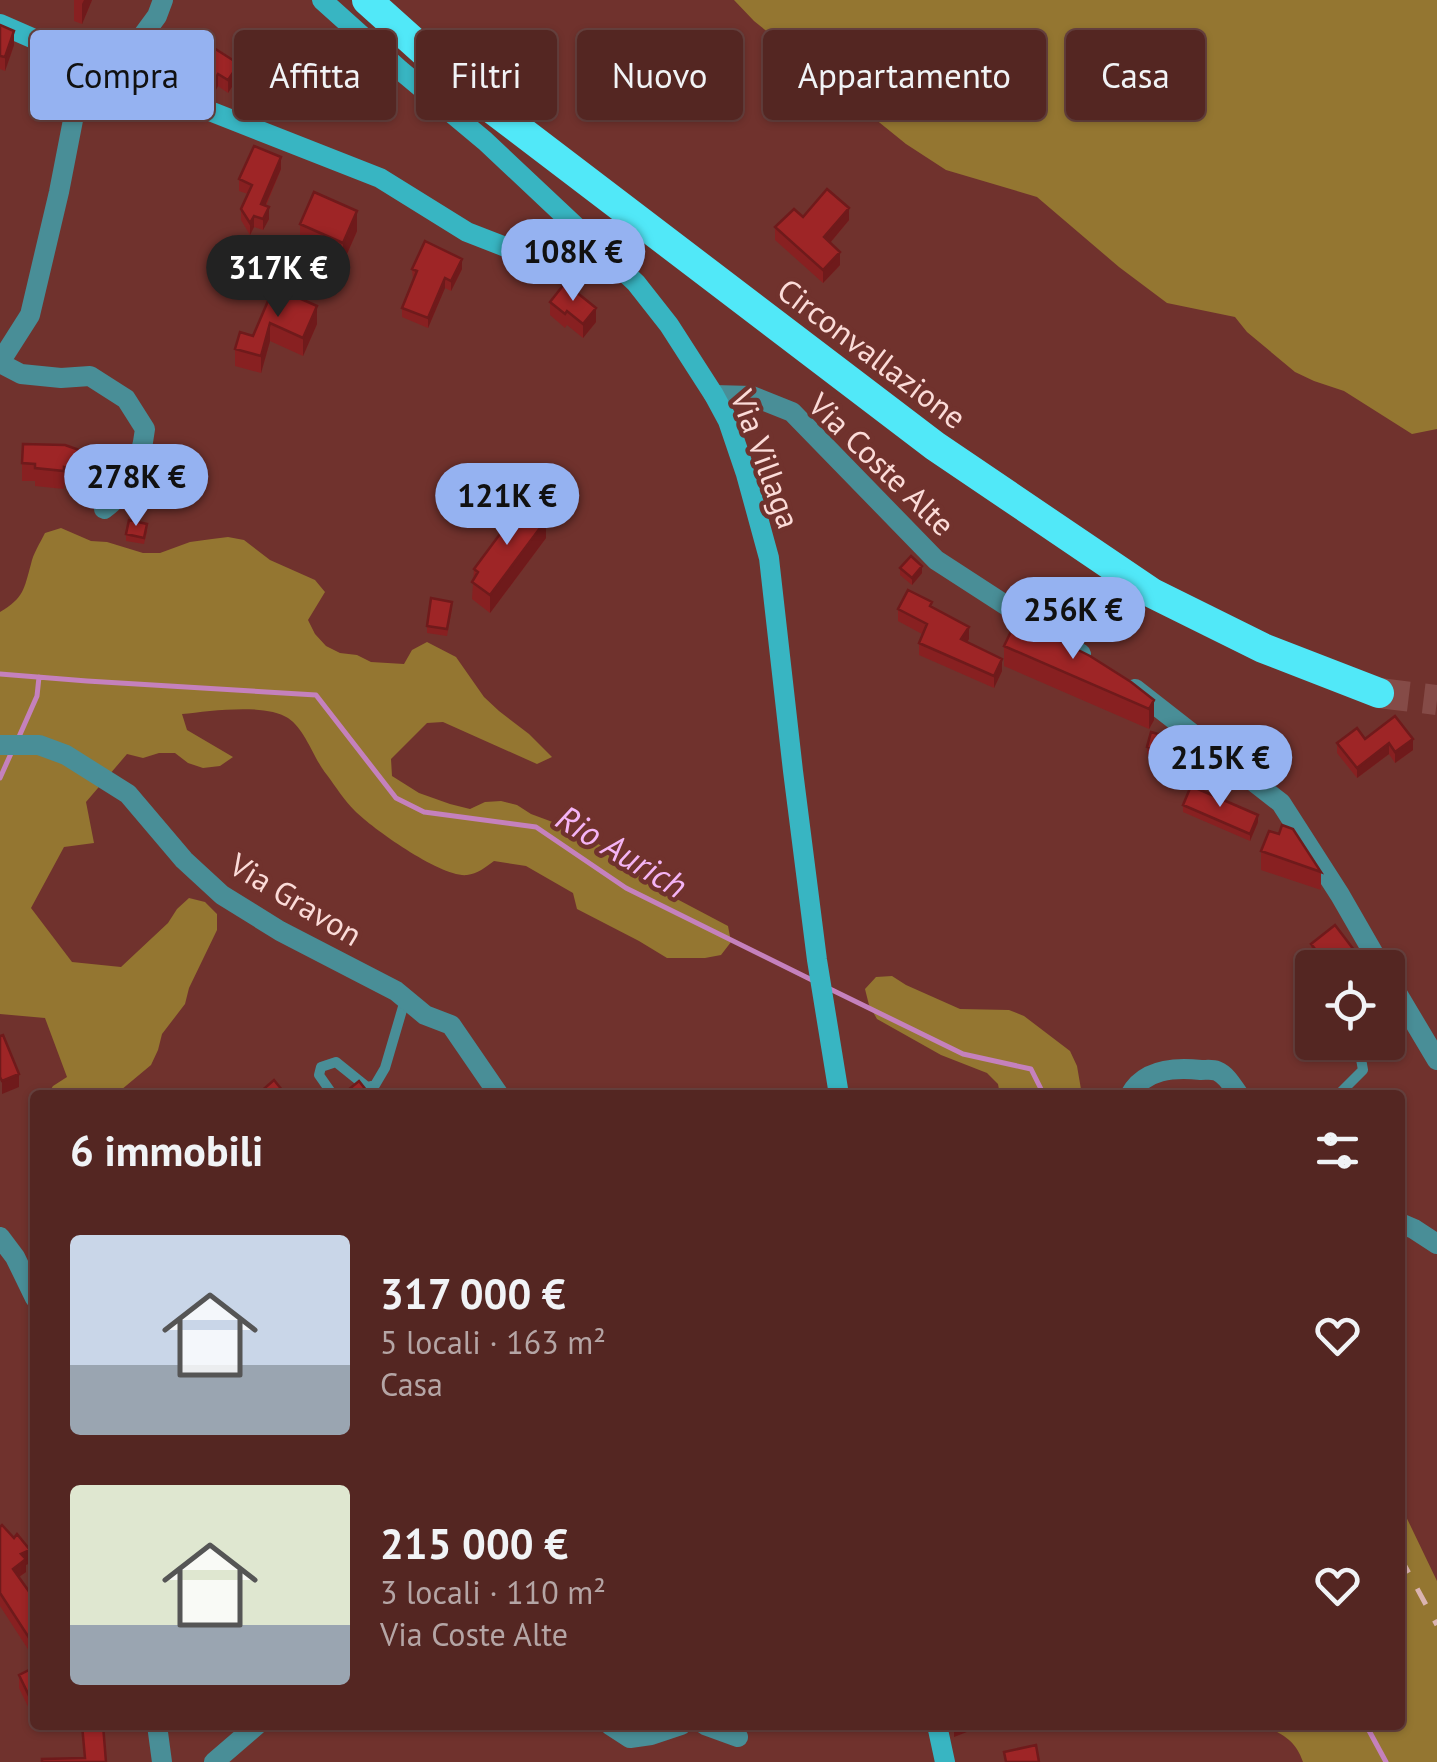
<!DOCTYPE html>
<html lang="it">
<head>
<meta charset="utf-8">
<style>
  :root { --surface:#542622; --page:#5d322f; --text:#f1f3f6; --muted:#b5a5a5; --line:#6a4340; --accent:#95b2f1 }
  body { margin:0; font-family:"PT Sans",sans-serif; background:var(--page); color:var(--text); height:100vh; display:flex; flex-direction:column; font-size:38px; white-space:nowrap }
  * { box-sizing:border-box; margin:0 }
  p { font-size:32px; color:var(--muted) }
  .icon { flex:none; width:55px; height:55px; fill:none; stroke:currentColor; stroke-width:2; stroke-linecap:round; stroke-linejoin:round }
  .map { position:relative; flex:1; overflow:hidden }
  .details { position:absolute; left:30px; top:1090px; width:1375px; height:640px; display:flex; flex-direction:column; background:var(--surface); border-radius:10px; box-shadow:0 2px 8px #0004,0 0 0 2px var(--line) }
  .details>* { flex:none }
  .banner { position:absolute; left:30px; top:30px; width:1378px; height:90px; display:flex; gap:20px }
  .fabs { position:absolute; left:1295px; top:950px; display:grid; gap:20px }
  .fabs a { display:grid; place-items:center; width:110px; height:110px; border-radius:10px; background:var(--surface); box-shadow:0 2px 8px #0004,0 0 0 2px var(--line); font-size:50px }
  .price { position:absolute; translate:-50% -85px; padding:0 22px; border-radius:35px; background:var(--accent); color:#111; font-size:32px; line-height:65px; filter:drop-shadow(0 2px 5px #0008) }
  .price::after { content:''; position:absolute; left:50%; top:60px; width:30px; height:22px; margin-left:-15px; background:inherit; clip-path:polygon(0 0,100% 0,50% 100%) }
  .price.on { background:#222; color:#fff }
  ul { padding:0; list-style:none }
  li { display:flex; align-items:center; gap:30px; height:250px; padding:0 40px }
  li span { display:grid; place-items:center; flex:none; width:280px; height:200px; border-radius:10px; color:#555 }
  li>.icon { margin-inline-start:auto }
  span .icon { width:120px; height:120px; fill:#fffc; stroke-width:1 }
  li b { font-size:42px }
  h2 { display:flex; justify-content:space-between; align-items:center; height:120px; padding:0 40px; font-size:42px }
  .tag { padding:0 35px; border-radius:10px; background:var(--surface); box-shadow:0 2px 8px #0004,0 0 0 2px var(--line); font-size:35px; line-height:90px }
  .tag.on { background:var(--accent); color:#111 }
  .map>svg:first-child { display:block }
  .forest { fill:#947631 }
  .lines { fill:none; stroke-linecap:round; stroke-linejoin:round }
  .stream { stroke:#c581bd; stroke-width:5 }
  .highway-tunnel { stroke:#854b47; stroke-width:30; stroke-dasharray:30 15; stroke-linecap:butt }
  .lane { stroke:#498e97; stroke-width:10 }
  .street { stroke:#498e97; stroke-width:20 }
  .secondary { stroke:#38b5c2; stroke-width:20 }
  .highway { stroke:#51e8f8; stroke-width:30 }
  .rail { stroke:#dbb4b0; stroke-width:5; stroke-dasharray:18 18; stroke-linecap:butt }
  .wall { fill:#882021 }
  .shaded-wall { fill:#6f1a1b }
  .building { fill:#9e2526; stroke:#6f1a1b; stroke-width:2.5 }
  .labels { text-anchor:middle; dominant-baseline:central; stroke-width:9; stroke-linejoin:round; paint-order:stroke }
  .street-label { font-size:32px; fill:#fbdbd8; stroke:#70322d }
  .water-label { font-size:35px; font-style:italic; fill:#f4b4f5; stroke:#70322d }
</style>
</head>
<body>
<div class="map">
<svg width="1437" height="1762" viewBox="0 0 1437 1762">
  <rect width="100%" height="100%" fill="#70322d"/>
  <path class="forest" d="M734,0H1437V429L1412,434L1344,391L1314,381L1295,372L1247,332L1235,317L1167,303L1119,267L1037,197L946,170L906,144L754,21Z
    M61,528L91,541L107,542L143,553H160L190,542L212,539L228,537L244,540L270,560L315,580L325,592L308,620L315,634L326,646L340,653L357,655L371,662L404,664L412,650L427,642L456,657L484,697L499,711L529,734L552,757L537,764L443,722L427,723L391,759L392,776L419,793L450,804L470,809L485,802L501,801L517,805L531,814L566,827L600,845L656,888L728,926L731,942L721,955L705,958H667L639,941L577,909L573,893L526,866L494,861C486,867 477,874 467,875C442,878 373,829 355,811C344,800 336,787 327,775C313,758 306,730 288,718C264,703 210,711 182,714L187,730L233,757L220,766L203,768L188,763L175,753H159L143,758L127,754L86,802L94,843L64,847L31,908L72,962L121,967L168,923L177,909L189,898L205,902L217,914V930L189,988L185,1004L162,1034L158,1050L151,1065L115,1095H47L53,1086L67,1077L45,1018L0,1014V612C24,598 24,589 31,564C33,554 40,543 45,533Z
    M892,976L906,985L960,1009L1009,1010L1024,1016L1070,1051L1077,1066L1082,1095H1000L998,1084L987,1073L941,1055L877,1019L869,1005L865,989L876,977Z
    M1400,1504L1437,1581V1762H1303C1296,1741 1283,1734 1263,1725H1400Z"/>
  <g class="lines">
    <path class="stream" d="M0,674L87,681L316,695L396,798L424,812L536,827L626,888L816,982
      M18,739L37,696L39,677
      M0,778L13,749
      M830,989L963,1054L1031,1069L1044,1095
      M1366,1725L1386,1762"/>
    <path class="highway-tunnel" d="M1379,693L1437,700"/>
    <path class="lane" d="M333,1095L319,1075L321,1067L336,1062L367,1087L375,1085L385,1068L405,1000
      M1338,1095L1363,1070L1358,1042"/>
    <path class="street" d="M0,362L30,315L59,192L73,120L82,94L103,69L135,46L157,16L163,0
      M0,363L21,374L61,378L90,376L126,399L145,429C141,461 132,489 104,509
      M714,395L752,396L792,412L936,560L1081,654
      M1135,689L1281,803L1340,895L1382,968
      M0,745H39L66,755L128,794L184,860L222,895L280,931L396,991L425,1015L451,1025L499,1095
      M1388,978L1437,1060
      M1130,1095C1144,1069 1174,1067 1201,1070C1207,1070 1212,1069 1217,1071C1227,1075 1233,1087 1239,1095
      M1400,1223L1414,1229L1437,1244
      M0,1237L15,1257L35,1298
      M157,1725L162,1762
      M610,1725L630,1738L651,1735L681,1725
      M705,1725L738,1737
      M214,1762L257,1725"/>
    <path class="secondary" d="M322,0L400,70L485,141L636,283L669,325L714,395L728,421L746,474L769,558L793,771L817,960L839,1095
      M0,24L103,69L380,178L467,232L516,251L530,249L558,234L570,222
      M937,1725L945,1762"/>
    <path class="highway" d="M367,0L466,89L935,446L1152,593L1263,648L1379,693"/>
    <path class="rail" d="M1400,1557L1437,1625"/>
  </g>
  <path class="wall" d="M74,0H92L82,24L74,21Z
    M0,25L14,45L5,71L0,69Z
    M206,43L239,76L228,93L218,86L212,97L186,87V75Z
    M281,169L266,206L269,219L263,230L254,227L250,235L241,220V209L248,194L239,191V179Z
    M803,217L849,220L830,243L840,265L823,283L775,240V227Z
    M300,224L357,231L343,263L300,244Z
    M412,269H462L451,291L445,288L428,328L402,317V308L413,279Z
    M274,287L317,324L303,356L270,341L261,373L235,366V349L253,336Z
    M550,302L596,322L583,338L567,325L565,328L550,315Z
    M102,460L110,480L104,491L100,495L96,493L95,496L64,484V489L35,486V481H22V463Z
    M147,531L144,544L126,541V534Z
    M546,538L490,613L472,599L474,569Z
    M900,568L922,573L912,585L900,575Z
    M932,607L969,639L967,642L1002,671L994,688L919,655V643L922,634L898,621V609Z
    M452,608L447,636L427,633V626Z
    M1004,646L1154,700V720L1149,729L1004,666Z
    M1365,739L1413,750L1395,763L1389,754L1357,778L1337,753V743Z
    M1172,744L1168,760L1147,754V747Z
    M1183,805L1258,822L1250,841L1183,812Z
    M1279,834L1321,872V890L1261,870V851Z
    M1311,944L1354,956L1339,968H1325L1311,950Z
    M0,1527L30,1563L26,1565V1572L19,1577L35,1600V1660L0,1606Z
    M35,1667V1721L19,1688V1675Z"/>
  <path class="shaded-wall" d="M84,0H92L82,24V4Z
    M14,31V45L5,71V57Z
    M239,64V76L228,93V80Z
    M218,74V86L212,97V85Z
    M281,157V169L261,215V204Z
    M269,207V219L263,230V219Z
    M849,208V220L824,250V237Z
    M357,211V231L343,263V243Z
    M254,216V227L250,235V223Z
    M840,252V265L823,283V270Z
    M462,259V269L451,291V281Z
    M445,278V288L428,328V318Z
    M317,306V324L303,356V338Z
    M596,308V322L583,338V324Z
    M270,323V341L261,373V356Z
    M110,463V480L104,491L100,495V477Z
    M546,520V538L490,613V595Z
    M922,566V573L912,585V578Z
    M969,627V639L961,651V639Z
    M1002,659V671L994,688V676Z
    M1154,700V720L1149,729V709Z
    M1413,739V750L1395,763V752Z
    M1389,743V754L1357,778V768Z
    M1258,815V822L1250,841V834Z
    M1354,950V956L1339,968H1330Z
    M19,1074V1087L2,1094V1081Z
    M30,1550V1563L26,1565V1572L13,1581V1569L21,1554Z
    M954,1725H985L954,1737Z"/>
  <path class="building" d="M0,25L14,31L5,57L0,56Z
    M206,43L239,64L228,80L218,74L212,85L186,75Z
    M254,146L281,157L261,204L269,207L263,219L254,216L250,223L241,209L252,185L239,179Z
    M827,189L849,208L824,237L840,252L823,270L775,227L794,209L803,217Z
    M314,192L357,211L343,243L300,224Z
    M425,241L462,259L451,281L445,278L428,318L402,308L417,271L412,269Z
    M565,283L596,308L583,324L567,311L565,314L550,302Z
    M274,287L317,306L303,338L270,323L261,356L235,349L240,332L253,336Z
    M23,444L65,445L102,458L101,460L110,463L104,474L100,477L96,476L95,479L64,467V471L35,468V464L22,463Z
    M523,503L546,520L490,595L472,582L478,572L474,569Z
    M129,520L147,524L144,538L126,534Z
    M911,556L922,566L912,578L900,568Z
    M908,590L932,602L930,606L969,627L961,639L1002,659L994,676L919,643L927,624L898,609Z
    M431,598L452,602L447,629L427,626Z
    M1017,619L1090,656L1131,682L1154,700L1149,709L1004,646Z
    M1395,716L1413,739L1395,752L1389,743L1357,768L1337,743L1357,728L1365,739Z
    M1151,732L1172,738L1168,753L1147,747Z
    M1191,786L1258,815L1250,834L1183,805Z
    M1282,825L1293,829L1321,872L1261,851L1269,831L1279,834Z
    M1335,925L1354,950L1330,967L1311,944Z
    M3,1035L19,1074L2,1081L0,1077V1036Z
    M274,1080L286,1095H260L259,1093Z
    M359,1081L370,1095H342Z
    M2,1525L14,1538L17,1534L30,1550L21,1554L26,1559L13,1569L35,1600V1647L0,1593V1527Z
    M35,1667V1708L19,1675Z
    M82,1725H103L106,1762H42V1759L85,1758Z
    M1036,1745L1039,1762H1006L1004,1752Z"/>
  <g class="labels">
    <g class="street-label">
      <text transform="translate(872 353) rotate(37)">Circonvallazione</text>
      <text transform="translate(766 459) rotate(70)">Via Villaga</text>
      <text transform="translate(882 464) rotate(44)">Via Coste Alte</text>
      <text transform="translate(296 899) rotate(31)">Via Gravon</text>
    </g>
    <g class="water-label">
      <text transform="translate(622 851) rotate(31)">Rio Aurich</text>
    </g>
  </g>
</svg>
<div class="fabs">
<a><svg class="icon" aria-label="locate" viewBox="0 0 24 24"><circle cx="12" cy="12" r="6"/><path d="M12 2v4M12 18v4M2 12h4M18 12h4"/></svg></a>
</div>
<b class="price" style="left:573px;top:304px">108K €</b>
<b class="price on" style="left:278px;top:320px">317K €</b>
<b class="price" style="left:136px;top:529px">278K €</b>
<b class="price" style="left:507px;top:548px">121K €</b>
<b class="price" style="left:1073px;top:662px">256K €</b>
<b class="price" style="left:1220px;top:810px">215K €</b>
<div class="banner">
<a class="tag on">Compra</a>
<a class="tag">Affitta</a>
<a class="tag">Filtri</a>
<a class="tag">Nuovo</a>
<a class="tag">Appartamento</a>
<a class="tag">Casa</a>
</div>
<section class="details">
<h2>6 immobili<svg class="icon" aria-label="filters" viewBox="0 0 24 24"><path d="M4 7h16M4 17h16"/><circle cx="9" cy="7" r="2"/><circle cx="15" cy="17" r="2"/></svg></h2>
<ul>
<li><span style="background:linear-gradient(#c9d6e8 65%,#9aa5b1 0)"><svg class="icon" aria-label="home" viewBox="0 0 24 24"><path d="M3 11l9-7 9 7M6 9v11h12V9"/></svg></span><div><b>317 000 €</b><p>5 locali · 163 m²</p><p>Casa</p></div><svg class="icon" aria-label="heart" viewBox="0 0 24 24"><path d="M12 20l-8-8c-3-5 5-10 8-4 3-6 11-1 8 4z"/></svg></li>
<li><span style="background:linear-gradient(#dfe7d0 70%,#9aa5b1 0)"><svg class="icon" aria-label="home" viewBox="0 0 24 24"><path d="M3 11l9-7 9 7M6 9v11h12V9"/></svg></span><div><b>215 000 €</b><p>3 locali · 110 m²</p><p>Via Coste Alte</p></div><svg class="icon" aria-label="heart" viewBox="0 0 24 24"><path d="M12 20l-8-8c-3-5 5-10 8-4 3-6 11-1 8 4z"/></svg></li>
</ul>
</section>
</div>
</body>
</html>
